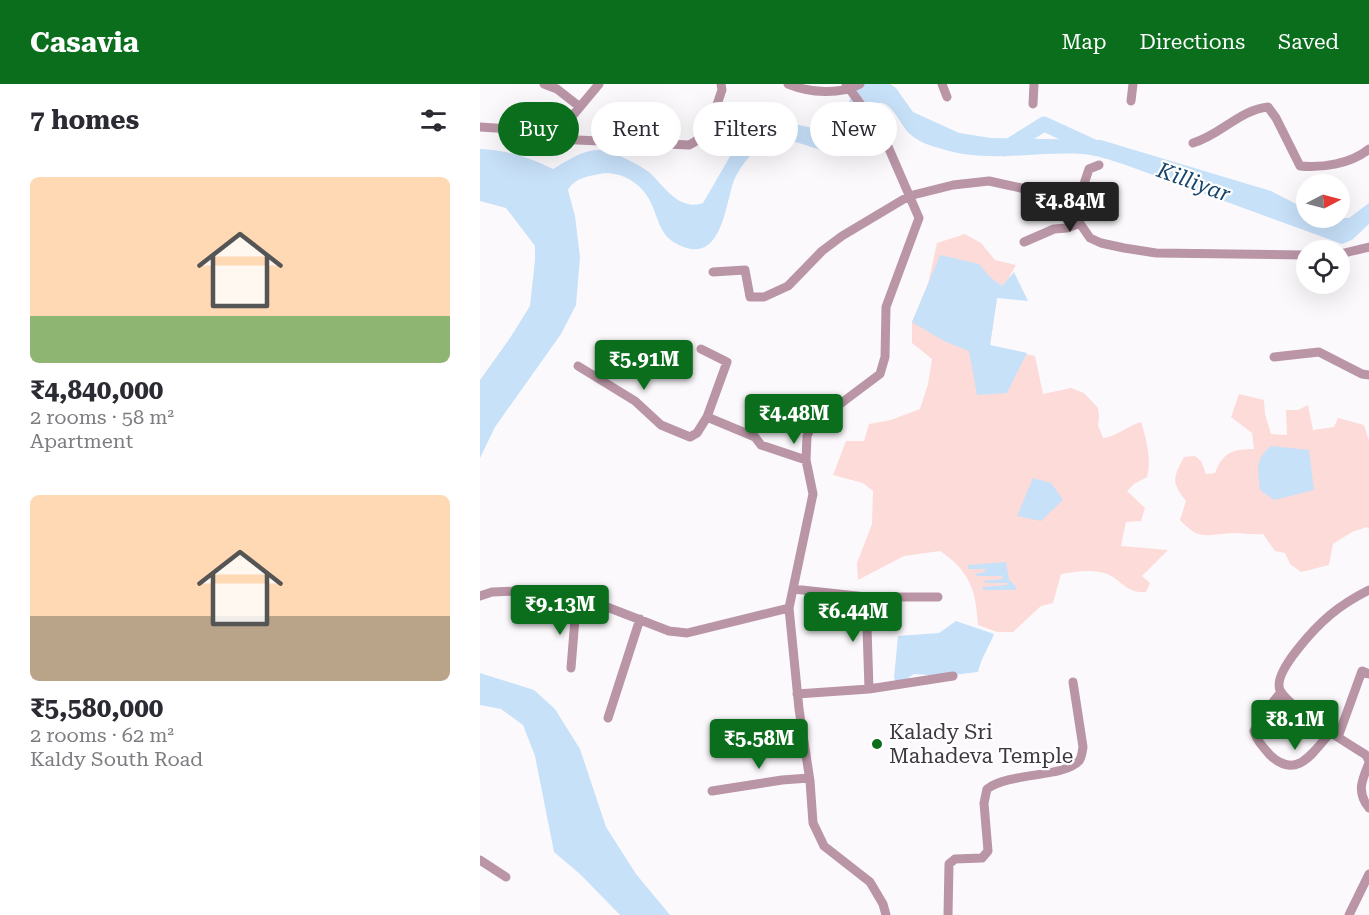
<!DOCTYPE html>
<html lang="en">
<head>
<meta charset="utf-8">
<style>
  :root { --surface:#fff; --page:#f2f2f3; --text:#2b2b33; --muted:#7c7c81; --accent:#0b6e1c }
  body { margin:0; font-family:"Roboto Serif",serif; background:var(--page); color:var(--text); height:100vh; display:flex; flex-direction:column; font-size:22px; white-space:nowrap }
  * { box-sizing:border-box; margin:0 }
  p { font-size:20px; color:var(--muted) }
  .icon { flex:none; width:33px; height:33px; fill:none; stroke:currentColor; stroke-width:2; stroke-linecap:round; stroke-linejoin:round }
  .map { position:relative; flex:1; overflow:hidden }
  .panel { display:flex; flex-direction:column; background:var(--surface); width:480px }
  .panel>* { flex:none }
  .guide { position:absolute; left:18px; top:18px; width:570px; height:54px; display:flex; gap:12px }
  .needle { width:39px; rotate:84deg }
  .controls { position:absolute; left:816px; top:90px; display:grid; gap:12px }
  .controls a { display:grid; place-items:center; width:54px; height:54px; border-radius:50%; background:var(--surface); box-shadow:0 6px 24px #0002; font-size:30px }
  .price { position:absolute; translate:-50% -51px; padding:0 14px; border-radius:6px; background:var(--accent); color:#fff; font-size:20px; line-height:39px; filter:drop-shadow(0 2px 3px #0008) }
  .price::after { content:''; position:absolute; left:50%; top:36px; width:18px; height:14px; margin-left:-9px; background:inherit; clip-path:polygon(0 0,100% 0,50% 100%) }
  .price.selected { background:#222; color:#fff }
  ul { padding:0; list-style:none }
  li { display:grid; align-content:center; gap:12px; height:318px; padding:0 30px }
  li span { display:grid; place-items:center; height:186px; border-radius:9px; color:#555 }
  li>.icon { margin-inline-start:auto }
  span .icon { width:108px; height:108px; fill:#fffc; stroke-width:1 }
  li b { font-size:26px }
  h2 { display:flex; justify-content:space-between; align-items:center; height:72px; padding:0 30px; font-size:26px }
  .chip { padding:0 21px; border-radius:27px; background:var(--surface); box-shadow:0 6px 24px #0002; font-size:21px; line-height:54px }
  .chip.selected { background:var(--accent); color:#fff }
  header { display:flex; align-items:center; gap:36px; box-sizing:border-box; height:84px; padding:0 30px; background:var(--accent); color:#fff }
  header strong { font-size:28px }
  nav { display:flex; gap:33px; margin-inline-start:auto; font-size:21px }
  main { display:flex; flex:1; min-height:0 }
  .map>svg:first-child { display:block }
  .green { fill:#fcdbd8 }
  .water { fill:#c7e1f9 }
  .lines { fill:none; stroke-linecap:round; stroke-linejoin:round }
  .river { stroke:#c7e1f9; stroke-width:15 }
  .minor { stroke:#b995a6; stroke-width:9 }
  .poi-dot { fill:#0b6e1c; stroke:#fff; stroke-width:2 }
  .labels { text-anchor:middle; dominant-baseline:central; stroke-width:4.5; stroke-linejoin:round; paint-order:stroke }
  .poi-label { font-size:21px; fill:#3e3941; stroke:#fff; text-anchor:start }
  .water-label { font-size:22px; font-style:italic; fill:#18466c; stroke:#fff }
</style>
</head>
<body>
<header>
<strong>Casavia</strong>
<nav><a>Map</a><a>Directions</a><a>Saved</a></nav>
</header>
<main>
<section class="panel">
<h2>7 homes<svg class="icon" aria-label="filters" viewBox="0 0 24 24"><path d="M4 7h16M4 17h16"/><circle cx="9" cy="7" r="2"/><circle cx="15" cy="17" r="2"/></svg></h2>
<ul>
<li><span style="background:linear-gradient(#ffd9b3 75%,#8fb573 0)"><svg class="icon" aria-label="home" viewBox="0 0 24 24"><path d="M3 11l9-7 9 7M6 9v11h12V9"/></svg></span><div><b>₹4,840,000</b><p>2 rooms · 58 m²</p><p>Apartment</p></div></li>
<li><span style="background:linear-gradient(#ffd9b3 65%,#b9a48a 0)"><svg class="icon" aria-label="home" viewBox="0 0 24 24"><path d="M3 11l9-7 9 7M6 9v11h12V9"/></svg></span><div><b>₹5,580,000</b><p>2 rooms · 62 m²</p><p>Kaldy South Road</p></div></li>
</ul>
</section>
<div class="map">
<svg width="889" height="831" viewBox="0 0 889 831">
  <rect width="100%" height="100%" fill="#fcf9fd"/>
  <path class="green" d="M485,150L501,159L515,176L536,181L517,214L510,262L555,272L563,310L591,304L604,309L618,324L619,332L618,341L623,354C638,352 647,342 661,338C666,354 672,376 667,393L654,400L647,407L665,424L661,437L646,438L641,462L688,466L662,492L670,499L666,508C645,510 640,493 624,489C609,485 595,488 581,490L573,519L561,522L533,548H517L498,541C496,507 490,487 460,467L424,472L378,496L377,479L392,440L393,407L383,399L353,391L366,357H384L389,340L411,336L440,325L448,300L452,275L432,259V238L448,200L457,159Z
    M759,310L784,316L785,330L791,350L807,351L806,326H818L828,321L833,346L854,343L858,334L884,341L889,357V445L887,443L872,448L853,460L849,481L821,488L810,480L805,469L795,467L783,450C773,451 764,449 754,449C727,450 720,458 700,436L706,417C691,398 693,394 704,373L715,372L721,377L726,390L735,389C743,368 753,365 774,365L772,349L751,333Z"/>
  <path class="water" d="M384,0H410L416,4L433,28L479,49L511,54L621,56L791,107L826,125V134H869L889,119V140L872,156L862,160L643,80C630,76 616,71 602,70C555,67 506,80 459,64C450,62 437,57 430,50C419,41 409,7 390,23C384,36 379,53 368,63C346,84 306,33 271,71C265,77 259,86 255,94C246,114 244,170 211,165C202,164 188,156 184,149C177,138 175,125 169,115C158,96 136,85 115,91C104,93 93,96 88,106L95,132L100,173L96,221L81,250L15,343L0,374V296L30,254L50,222L55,176V162L26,124L0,117V65C27,66 49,73 73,85C87,77 103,65 120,66C131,66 162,82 170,89C186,104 199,127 223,119L252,69L265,32L271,31L352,48C365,33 367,11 384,0Z
    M460,171L499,180L510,193L522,202L534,188L548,217L517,214L510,261L547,269L527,309L497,311L489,267L464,257L432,238Z
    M791,362L829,366L834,406L794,416L780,406C778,386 774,376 791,362Z
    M553,394L571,399L583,416L561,437L537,432Z
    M526,478L529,496L536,502V506H503V503L527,501L528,499H505L504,497L522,495V492H497L495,490L504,488L506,485H488V481Z
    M476,537L514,550C509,563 501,574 498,588L464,592L434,590L418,601L414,594L418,552L459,549Z
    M0,589L54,606L75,625L100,665L126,743L156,790L190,831H140L101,791L74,768L55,672L43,641L21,625L0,621Z"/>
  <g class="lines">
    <path class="river" d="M524,65L564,40L614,63"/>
    <path class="minor" d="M64,0L77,5L100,23
      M308,0C330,9 360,11 380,0
      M366,0L403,51L439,134L406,223L405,273L400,290L332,341L327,352L326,376L333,410L309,524L319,625L330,697L333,739L344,762L390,798L403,820L406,831
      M462,0L467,13
      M651,17L653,0
      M553,20L554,0
      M0,43L47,46L67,44L69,54L75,55L209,61C229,53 235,25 242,6L241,0
      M67,44L94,30L119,0
      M713,59C741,51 759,26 788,23L796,34L820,82C842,84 871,80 889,65
      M585,118L603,103L609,85L619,81
      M544,158L574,145L587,144L600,139
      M860,170L889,163
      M233,188L265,186L270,213H284L308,202L342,167L362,152L429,112L473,101L509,97L541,104L562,113L585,118L610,154L621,159L644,164L676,169L826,171
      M221,265L247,278L227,333L275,353L281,361L326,376
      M794,273L839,268L882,290L889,291
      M98,282L155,317L181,341L210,353L217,349L227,333
      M313,505L386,513H458
      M889,506C875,513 862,521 850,531C837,542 792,588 800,606C809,624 867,659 886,671L889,677
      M0,512L12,508L39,507L65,511L96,522L127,523L189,547L207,549L309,524
      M386,513L389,605
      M91,584L96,522
      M801,608L785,628L774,647C777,657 783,663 790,671C817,697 833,668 851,648
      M317,610L389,605L473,592
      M128,634L160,535
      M858,653L882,587L889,590
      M889,679C882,696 876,708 889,724
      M232,707L302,696L329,694
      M0,776L26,793
      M468,831L469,780L475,775L502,774L508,767L504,719L507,705C530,688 583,694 599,677C602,673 602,668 603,663L593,598
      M869,831L889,790"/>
  </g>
  <circle class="poi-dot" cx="397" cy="660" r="6"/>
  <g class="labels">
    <g class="poi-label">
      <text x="409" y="648">Kalady Sri<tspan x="409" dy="24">Mahadeva Temple</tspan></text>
    </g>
    <g class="water-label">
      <text transform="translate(714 98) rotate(20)">Killiyar</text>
    </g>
  </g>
</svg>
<div class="controls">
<a><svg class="needle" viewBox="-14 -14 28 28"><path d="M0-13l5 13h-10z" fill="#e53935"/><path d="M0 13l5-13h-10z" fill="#7c7c81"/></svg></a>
<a><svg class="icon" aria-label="locate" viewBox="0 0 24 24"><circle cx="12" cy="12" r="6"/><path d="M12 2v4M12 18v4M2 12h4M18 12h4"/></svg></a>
</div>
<b class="price selected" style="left:590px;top:149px">₹4.84M</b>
<b class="price" style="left:164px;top:307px">₹5.91M</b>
<b class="price" style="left:314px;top:361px">₹4.48M</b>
<b class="price" style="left:80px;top:552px">₹9.13M</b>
<b class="price" style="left:373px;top:559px">₹6.44M</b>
<b class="price" style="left:815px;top:667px">₹8.1M</b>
<b class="price" style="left:279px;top:686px">₹5.58M</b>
<div class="guide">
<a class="chip selected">Buy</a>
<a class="chip">Rent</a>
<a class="chip">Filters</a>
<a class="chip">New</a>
</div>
</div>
</main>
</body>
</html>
